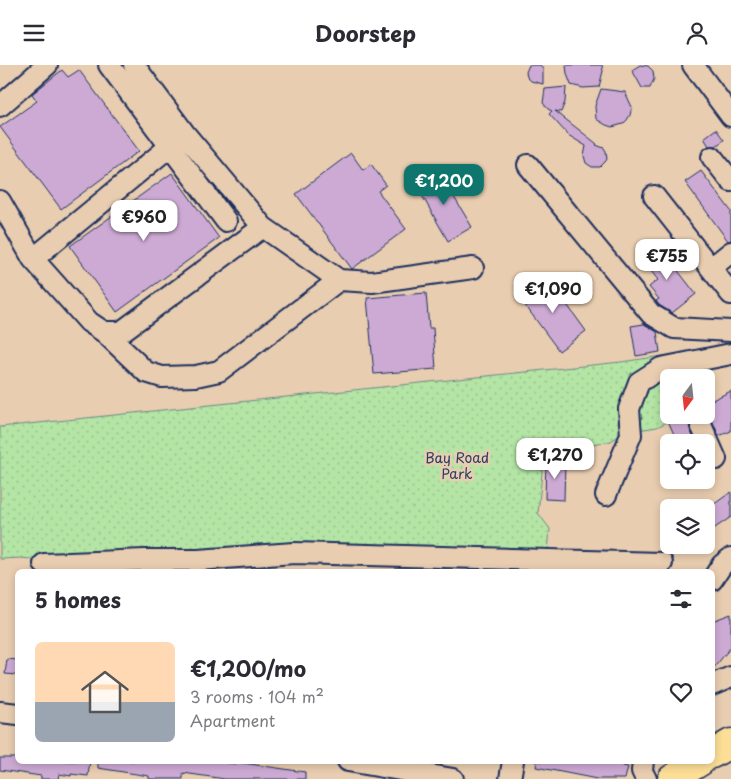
<!DOCTYPE html>
<html lang="en">
<head>
<meta charset="utf-8">
<style>
  :root { --surface:#fff; --page:#f2f2f3; --text:#2b2b33; --muted:#7c7c81; --line:#e1e1e2; --accent:#0f766e }
  body { margin:0; font-family:"Playpen Sans",sans-serif; background:var(--page); color:var(--text); height:100vh; display:flex; flex-direction:column; font-size:19px; white-space:nowrap }
  * { box-sizing:border-box; margin:0 }
  p { font-size:16px; color:var(--muted) }
  .icon { flex:none; width:28px; height:28px; fill:none; stroke:currentColor; stroke-width:2; stroke-linecap:round; stroke-linejoin:round }
  .map { position:relative; flex:1; overflow:hidden }
  .details { position:absolute; left:15px; top:504px; width:700px; height:195px; display:flex; flex-direction:column; background:var(--surface); border-radius:8px; box-shadow:0 2px 8px #0003 }
  .details>* { flex:none }
  .needle { width:32px; rotate:195deg }
  .tools { position:absolute; left:660px; top:304px; display:grid; gap:10px }
  .tools a { display:grid; place-items:center; width:55px; height:55px; border-radius:8px; background:var(--surface); box-shadow:0 2px 8px #0003; font-size:25px }
  .price { position:absolute; translate:-50% -42px; padding:0 11px; border-radius:10px; background:#fff; color:#222; font-size:16px; line-height:32px; filter:drop-shadow(0 1px 2px #0008) }
  .price::after { content:''; position:absolute; left:50%; top:30px; width:15px; height:11px; margin-left:-8px; background:inherit; clip-path:polygon(0 0,100% 0,50% 100%) }
  .price.on { background:var(--accent); color:#fff }
  ul { padding:0; list-style:none }
  li { display:flex; align-items:center; gap:15px; height:125px; padding:0 20px }
  li+li { border-top:1px solid var(--line) }
  li span { display:grid; place-items:center; flex:none; width:140px; height:100px; border-radius:8px; color:#555 }
  li>.icon { margin-inline-start:auto }
  span .icon { width:60px; height:60px; fill:#fffc; stroke-width:1 }
  li b { font-size:21px }
  h2 { display:flex; justify-content:space-between; align-items:center; height:60px; padding:0 20px; font-size:21px }
  header { display:flex; justify-content:space-between; align-items:center; height:65px; padding:0 20px; background:var(--surface); font-size:22px; font-weight:700 }
  .map>svg:first-child { display:block }
  .green { fill:url(#green-dots); stroke:#688a82 }
  .building { fill:#cdaad4; stroke:#1b2f5e }
  .lines { fill:none; stroke-linecap:round; stroke-linejoin:round }
  .minor-casing { stroke:#1b2f5e; stroke-width:24 }
  .highway-casing { stroke:#1b2f5e; stroke-width:31 }
  .minor { stroke:#e9cdb0; stroke-width:20 }
  .highway { stroke:#fcde96; stroke-width:28 }
  .labels { text-anchor:middle; dominant-baseline:central; stroke-width:5; stroke-linejoin:round; paint-order:stroke }
  .park-label { font-size:14px; fill:#2a4165; stroke:#e9cdb0 }
</style>
</head>
<body>
<header><svg class="icon" aria-label="menu" viewBox="0 0 24 24"><path d="M4 6h16M4 12h16M4 18h16"/></svg>Doorstep<svg class="icon" aria-label="person" viewBox="0 0 24 24"><circle cx="12" cy="8" r="4"/><path d="M4 21q1-7 8-7t8 7"/></svg></header>
<div class="map">
<svg width="731" height="714" viewBox="0 0 731 714">
  <defs>
    <pattern id="green-dots" width="8" height="8" patternUnits="userSpaceOnUse" patternTransform="scale(1.25)"><rect width="8" height="8" fill="#b4e5a5"/><path d="M2 2h.1M6 6h.1" fill="none" stroke="#9ac590" stroke-width="1.8" stroke-linecap="round"/></pattern>
  </defs>
  <rect width="100%" height="100%" fill="#e9cdb0"/>
  <filter id="ink" filterUnits="userSpaceOnUse"><feTurbulence type="fractalNoise" baseFrequency=".02" numOctaves="2"/><feDisplacementMap in="SourceGraphic" scale="10" xChannelSelector="R" yChannelSelector="G"/><feConvolveMatrix kernelMatrix="1 2 1 2 8 2 1 2 1" color-interpolation-filters="sRGB"/></filter>
  <g filter="url(#ink)">
    <path class="green" d="M683,288L687,312H669V350H681L657,362L632,366L617,372L611,376L544,387L538,448L550,464L548,487L294,485L105,486L103,501L21,493L0,494V362L621,297Z"/>
    <path class="building" d="M529,0H540L543,4V19L531,16L527,12L526,7Z
      M566,0H602L603,6L599,22L583,23L571,20L567,9Z
      M640,0L648,1L653,6L654,14L650,23H642L632,5Z
      M62,5L68,12L79,5L139,86L61,144L0,62L37,36L32,29Z
      M566,22L565,37L561,47L555,46L597,79L596,80L604,83L606,86L607,94L605,97L600,102H592L586,98L584,91L586,81L568,70L549,49L552,46L548,44L543,38L545,24Z
      M601,24L625,27L632,42L630,50L627,55L623,59L612,62L606,60L596,54L595,41Z
      M716,64L724,75L716,81H709L704,73Z
      M351,88L363,105L371,99L386,120L378,126L406,164L352,204L296,129Z
      M701,106L731,146V175L728,176L685,117Z
      M439,107L472,162L448,176L416,120Z
      M172,108L219,173L117,247L70,181Z
      M658,180L696,229L672,248L659,240L656,236L659,234L649,222L658,215L641,193Z
      M547,212L586,266L559,286L519,232Z
      M426,228L429,263H433L436,304L374,309L367,233Z
      M644,259L657,267L660,287L636,291L631,261Z
      M731,326V366L719,371L712,355L706,350V338Z
      M681,350H695L691,353L689,359L690,365L696,378H678L668,356Z
      M546,395L565,396L564,435L545,434Z
      M731,427V452L706,469V445Z
      M731,549V582L712,605V556Z
      M7,594L18,595V610L5,609Z
      M0,693H18V696H90L88,711L71,709V711L59,709L58,714H41V711L0,705Z
      M98,696H214L236,699V697L305,707V714H225L183,708V714H149V711L98,703Z
      M537,696H624L623,701L628,702L625,714H597L536,702Z"/>
    <g class="lines">
      <defs>
        <path id="minor" d="M109,0L226,156
          M693,0L731,51
          M0,41L47,0
          M712,92L731,116
          M528,100L651,249L674,263L731,266
          M654,131L731,229
          M0,136L33,194L89,257L104,267H121L263,162L185,69
          M263,162L339,215L372,217L473,203
          M33,194L185,69L134,0
          M711,203L731,187
          M104,267L146,307L162,312L196,311L219,306L339,215
          M701,360L716,394
          M606,430L631,370L629,344L639,317L661,303L731,289
          M44,499L145,495H198L294,488L662,498
          M712,515L722,500L731,493
          M712,620L731,612
          M0,647L18,649
          M348,696L453,714
          M643,696L642,706L646,714
          M510,714L513,696"/>
        <path id="highway" d="M712,689L731,678
          M672,714L701,696"/>
      </defs>
      <use href="#minor" class="minor-casing"/>
      <use href="#highway" class="highway-casing"/>
      <use href="#minor" class="minor"/>
      <use href="#highway" class="highway"/>
    </g>
  </g>
  <g class="labels">
    <g class="park-label">
      <text x="457" y="392">Bay Road<tspan x="457" dy="16">Park</tspan></text>
    </g>
  </g>
</svg>
<div class="tools">
<a><svg class="needle" viewBox="-14 -14 28 28"><path d="M0-13l5 13h-10z" fill="#e53935"/><path d="M0 13l5-13h-10z" fill="#7c7c81"/></svg></a>
<a><svg class="icon" aria-label="locate" viewBox="0 0 24 24"><circle cx="12" cy="12" r="6"/><path d="M12 2v4M12 18v4M2 12h4M18 12h4"/></svg></a>
<a><svg class="icon" aria-label="layers" viewBox="0 0 24 24"><path d="M12 4l9 5-9 5-9-5zM3 14l9 5 9-5"/></svg></a>
</div>
<b class="price on" style="left:444px;top:141px">€1,200</b>
<b class="price" style="left:144px;top:177px">€960</b>
<b class="price" style="left:667px;top:216px">€755</b>
<b class="price" style="left:553px;top:249px">€1,090</b>
<b class="price" style="left:555px;top:415px">€1,270</b>
<section class="details">
<h2>5 homes<svg class="icon" aria-label="filters" viewBox="0 0 24 24"><path d="M4 7h16M4 17h16"/><circle cx="9" cy="7" r="2"/><circle cx="15" cy="17" r="2"/></svg></h2>
<ul>
<li><span style="background:linear-gradient(#ffd9b3 60%,#9aa5b1 0)"><svg class="icon" aria-label="home" viewBox="0 0 24 24"><path d="M3 11l9-7 9 7M6 9v11h12V9"/></svg></span><div><b>€1,200/mo</b><p>3 rooms · 104 m²</p><p>Apartment</p></div><svg class="icon" aria-label="heart" viewBox="0 0 24 24"><path d="M12 20l-8-8c-3-5 5-10 8-4 3-6 11-1 8 4z"/></svg></li>
</ul>
</section>
</div>
</body>
</html>
